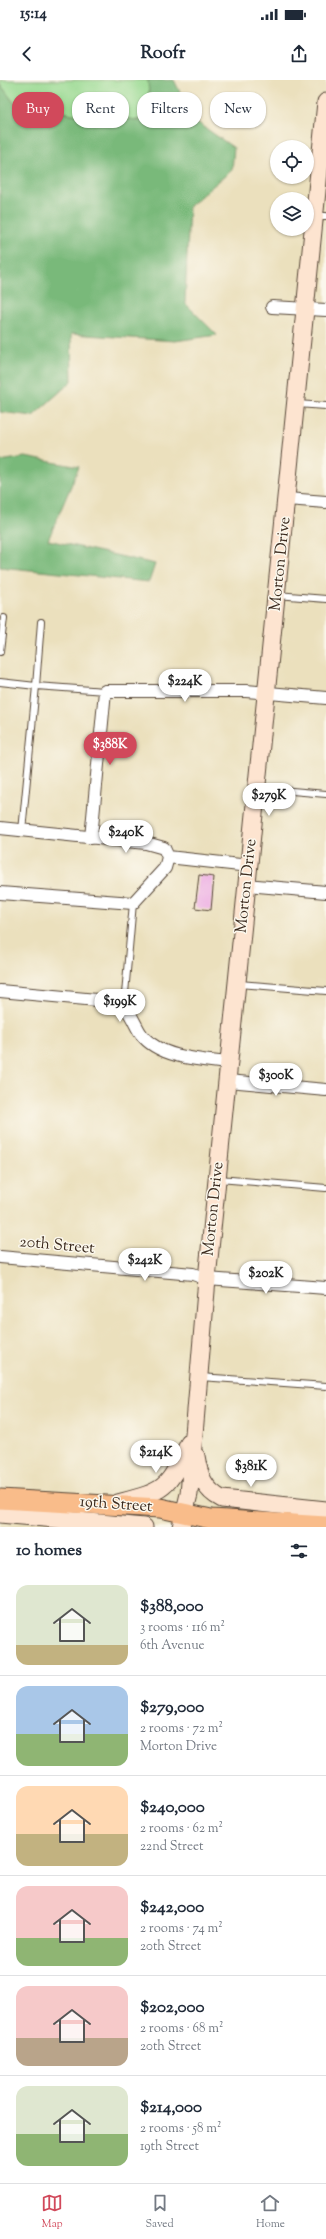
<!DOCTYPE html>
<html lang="en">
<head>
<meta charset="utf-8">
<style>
  :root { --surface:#fff; --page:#f2f2f3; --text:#1f2937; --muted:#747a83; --line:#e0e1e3; --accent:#d1495b }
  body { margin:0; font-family:"Sorts Mill Goudy",serif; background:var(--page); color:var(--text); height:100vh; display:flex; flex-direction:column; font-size:15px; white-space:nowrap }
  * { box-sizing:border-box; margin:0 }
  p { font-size:13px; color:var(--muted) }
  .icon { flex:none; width:22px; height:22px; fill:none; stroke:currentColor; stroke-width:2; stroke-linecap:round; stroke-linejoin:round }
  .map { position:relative; height:1447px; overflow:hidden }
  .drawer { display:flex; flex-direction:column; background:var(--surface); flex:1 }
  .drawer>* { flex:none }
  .banner { position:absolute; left:12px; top:12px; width:302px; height:36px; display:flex; gap:8px }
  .buttons { position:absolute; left:270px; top:60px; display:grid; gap:8px }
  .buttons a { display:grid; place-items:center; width:44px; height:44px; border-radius:50%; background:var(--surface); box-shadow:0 1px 3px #0004; font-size:20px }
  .price { position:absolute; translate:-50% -34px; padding:0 9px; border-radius:14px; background:#fff; color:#222; font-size:13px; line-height:26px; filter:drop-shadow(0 1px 2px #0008) }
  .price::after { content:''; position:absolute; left:50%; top:24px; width:12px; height:9px; margin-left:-6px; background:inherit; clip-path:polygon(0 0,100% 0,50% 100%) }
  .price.current { background:var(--accent); color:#fff }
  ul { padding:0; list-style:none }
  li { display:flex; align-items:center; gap:12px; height:100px; padding:0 16px }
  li+li { border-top:1px solid var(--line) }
  li span { display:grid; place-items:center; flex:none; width:112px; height:80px; border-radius:12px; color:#555 }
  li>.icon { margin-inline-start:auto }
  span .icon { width:48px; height:48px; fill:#fffc; stroke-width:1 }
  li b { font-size:17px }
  h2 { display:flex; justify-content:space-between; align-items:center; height:48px; padding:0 16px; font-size:17px }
  .pill { padding:0 14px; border-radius:16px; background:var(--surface); box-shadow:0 1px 3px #0004; font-size:14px; line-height:36px }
  .pill.current { background:var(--accent); color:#fff }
  .status { display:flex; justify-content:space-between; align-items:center; height:28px; padding:0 20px; background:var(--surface); direction:ltr }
  .status svg { height:11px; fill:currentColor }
  header { display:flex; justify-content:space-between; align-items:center; height:52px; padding:0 16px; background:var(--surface); font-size:18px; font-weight:700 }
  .tab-bar { display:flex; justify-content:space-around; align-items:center; height:56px; border-top:1px solid var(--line); background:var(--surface); font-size:11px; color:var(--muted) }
  .tab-bar a { display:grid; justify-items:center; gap:2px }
  .tab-bar .current { color:var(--accent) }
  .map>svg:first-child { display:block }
  .green { fill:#97d990; stroke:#698257 }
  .forest { fill:#79b97a; stroke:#5a724c }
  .building { fill:#ecaae3 }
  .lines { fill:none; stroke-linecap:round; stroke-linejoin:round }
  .lane-casing { stroke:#554536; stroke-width:8 }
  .street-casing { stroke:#554536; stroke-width:14 }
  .secondary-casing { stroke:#554536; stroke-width:19 }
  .primary-casing { stroke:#554536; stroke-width:21 }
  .lane { stroke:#fff; stroke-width:6 }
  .street { stroke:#fff; stroke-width:12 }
  .secondary { stroke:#fde4d0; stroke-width:17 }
  .primary { stroke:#f9bc8a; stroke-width:19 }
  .labels { text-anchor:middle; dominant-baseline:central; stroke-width:3; stroke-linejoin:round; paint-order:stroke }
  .street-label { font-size:16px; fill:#3b2a1e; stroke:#fbf7ec }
</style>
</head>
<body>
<div class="status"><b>15:14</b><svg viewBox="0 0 49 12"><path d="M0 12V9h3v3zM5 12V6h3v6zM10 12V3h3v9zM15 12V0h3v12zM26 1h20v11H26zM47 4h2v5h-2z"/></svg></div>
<header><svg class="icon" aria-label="back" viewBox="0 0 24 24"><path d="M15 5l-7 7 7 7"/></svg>Roofr<svg class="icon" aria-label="share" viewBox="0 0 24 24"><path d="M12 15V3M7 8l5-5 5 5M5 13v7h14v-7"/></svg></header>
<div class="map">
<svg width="326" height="1447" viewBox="0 0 326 1447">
  <rect width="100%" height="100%" fill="#fbf7ec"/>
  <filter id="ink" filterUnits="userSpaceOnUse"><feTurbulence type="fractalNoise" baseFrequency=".025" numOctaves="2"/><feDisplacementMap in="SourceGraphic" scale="8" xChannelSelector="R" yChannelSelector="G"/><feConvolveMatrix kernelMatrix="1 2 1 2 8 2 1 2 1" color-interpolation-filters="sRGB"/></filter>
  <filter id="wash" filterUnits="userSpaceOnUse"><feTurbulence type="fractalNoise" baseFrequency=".012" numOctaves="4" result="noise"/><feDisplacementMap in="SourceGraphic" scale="16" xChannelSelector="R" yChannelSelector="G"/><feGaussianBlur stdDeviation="0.9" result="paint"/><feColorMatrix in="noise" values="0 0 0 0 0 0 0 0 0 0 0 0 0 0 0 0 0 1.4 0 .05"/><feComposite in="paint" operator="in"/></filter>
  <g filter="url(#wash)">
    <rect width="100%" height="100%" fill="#ebe0bd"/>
    <path class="green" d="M0,0H148L151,41L77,35L14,23L0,4Z"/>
    <path class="forest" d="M148,0H174L194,40L234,68L232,90L189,126L185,223L217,255L175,261L71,254L72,301L33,336L0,332V4L14,23L77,35L151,41Z
      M25,377L79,387L48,460L155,484L149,502L0,487V381Z"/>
    <g id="blocks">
      <path class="building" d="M199,795L214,797L211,830L195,828Z"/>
    </g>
  </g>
  <g filter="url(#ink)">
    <use href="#blocks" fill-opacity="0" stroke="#554536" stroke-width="1"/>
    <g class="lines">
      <defs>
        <path id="lane" d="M315,136H326
          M297,324L326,326
          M277,515L326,519
          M0,572L4,538
          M0,602L36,606L41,542
          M258,708L326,714
          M22,751L36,606L105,611
          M239,904L326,911
          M124,925L133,823
          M219,1099L326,1108
          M200,1297L326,1306"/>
        <path id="street" d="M272,227L326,230
          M287,419L326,422
          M0,748L146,763L164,768L168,777L249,786
          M91,758L105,611H246L326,618
          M247,805L326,812
          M0,813L133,823L165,788L168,777
          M0,911L118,922C130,928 134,944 141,954C159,978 201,980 229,983
          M228,1001L326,1010
          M0,1177L193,1194L207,1199L326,1208"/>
        <path id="secondary" d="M196,1376C199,1395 204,1410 222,1419L326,1430
          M118,1423C168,1410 167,1409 189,1363
          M0,1434L144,1447
          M181,1447L189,1414L207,1199L326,22"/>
        <path id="primary" d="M0,1419L160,1428L211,1439L326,1446"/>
      </defs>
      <use href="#lane" class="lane-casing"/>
      <use href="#street" class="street-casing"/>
      <use href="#secondary" class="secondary-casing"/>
      <use href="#primary" class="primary-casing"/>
      <use href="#lane" class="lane"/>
      <use href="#street" class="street"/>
      <use href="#secondary" class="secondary"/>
      <use href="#primary" class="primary"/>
    </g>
  </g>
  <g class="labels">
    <g class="street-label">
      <text transform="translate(281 484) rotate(-84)">Morton Drive</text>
      <text transform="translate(247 806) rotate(-84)">Morton Drive</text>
      <text transform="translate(214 1129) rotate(-84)">Morton Drive</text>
      <text transform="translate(57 1166) rotate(5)">20th Street</text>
      <text transform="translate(116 1425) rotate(4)">19th Street</text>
    </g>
  </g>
</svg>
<div class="buttons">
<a><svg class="icon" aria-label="locate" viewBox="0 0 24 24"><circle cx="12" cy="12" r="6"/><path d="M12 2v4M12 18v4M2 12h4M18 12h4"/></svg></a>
<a><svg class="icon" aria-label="layers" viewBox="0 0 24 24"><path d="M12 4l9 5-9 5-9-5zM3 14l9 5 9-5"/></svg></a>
</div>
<b class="price" style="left:185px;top:623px">$224K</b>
<b class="price current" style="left:110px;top:686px">$388K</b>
<b class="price" style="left:269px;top:737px">$279K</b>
<b class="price" style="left:126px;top:774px">$240K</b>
<b class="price" style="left:120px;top:943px">$199K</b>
<b class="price" style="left:276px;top:1017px">$300K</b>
<b class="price" style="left:145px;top:1202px">$242K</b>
<b class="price" style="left:266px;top:1215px">$202K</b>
<b class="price" style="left:156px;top:1394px">$214K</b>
<b class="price" style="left:251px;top:1408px">$381K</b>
<div class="banner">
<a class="pill current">Buy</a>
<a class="pill">Rent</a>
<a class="pill">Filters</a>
<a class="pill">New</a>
</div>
</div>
<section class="drawer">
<h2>10 homes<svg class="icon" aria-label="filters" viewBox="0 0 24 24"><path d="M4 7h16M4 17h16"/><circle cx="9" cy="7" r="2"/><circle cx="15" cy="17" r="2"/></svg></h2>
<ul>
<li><span style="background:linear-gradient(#dfe7d0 75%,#c2b280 0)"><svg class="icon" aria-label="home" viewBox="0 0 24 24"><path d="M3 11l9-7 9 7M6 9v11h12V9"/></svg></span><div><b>$388,000</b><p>3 rooms · 116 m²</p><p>6th Avenue</p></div></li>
<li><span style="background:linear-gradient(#a9c7e8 60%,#8fb573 0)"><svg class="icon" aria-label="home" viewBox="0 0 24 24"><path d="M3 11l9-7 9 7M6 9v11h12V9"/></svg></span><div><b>$279,000</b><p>2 rooms · 72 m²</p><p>Morton Drive</p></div></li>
<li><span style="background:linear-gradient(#ffd9b3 60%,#c2b280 0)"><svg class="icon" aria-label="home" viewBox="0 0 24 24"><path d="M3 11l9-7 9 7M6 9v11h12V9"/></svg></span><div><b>$240,000</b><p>2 rooms · 62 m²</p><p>22nd Street</p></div></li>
<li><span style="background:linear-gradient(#f6c9c9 65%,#8fb573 0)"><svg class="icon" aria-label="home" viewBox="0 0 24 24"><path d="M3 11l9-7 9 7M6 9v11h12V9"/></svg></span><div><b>$242,000</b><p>2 rooms · 74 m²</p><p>20th Street</p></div></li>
<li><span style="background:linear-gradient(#f6c9c9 65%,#b9a48a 0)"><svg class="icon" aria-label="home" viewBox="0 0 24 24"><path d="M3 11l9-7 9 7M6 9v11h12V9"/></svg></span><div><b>$202,000</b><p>2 rooms · 68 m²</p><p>20th Street</p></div></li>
<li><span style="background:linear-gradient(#dfe7d0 60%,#8fb573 0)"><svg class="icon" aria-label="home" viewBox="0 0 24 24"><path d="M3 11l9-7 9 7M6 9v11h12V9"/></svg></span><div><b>$214,000</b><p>2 rooms · 58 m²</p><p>19th Street</p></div></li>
</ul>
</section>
<nav class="tab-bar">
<a class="current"><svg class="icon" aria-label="map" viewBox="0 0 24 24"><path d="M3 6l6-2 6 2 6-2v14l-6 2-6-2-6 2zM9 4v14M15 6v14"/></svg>Map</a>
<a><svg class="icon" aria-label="saved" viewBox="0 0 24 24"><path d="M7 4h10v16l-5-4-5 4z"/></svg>Saved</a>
<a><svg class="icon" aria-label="home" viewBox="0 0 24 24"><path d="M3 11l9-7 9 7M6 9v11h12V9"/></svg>Home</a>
</nav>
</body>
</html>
